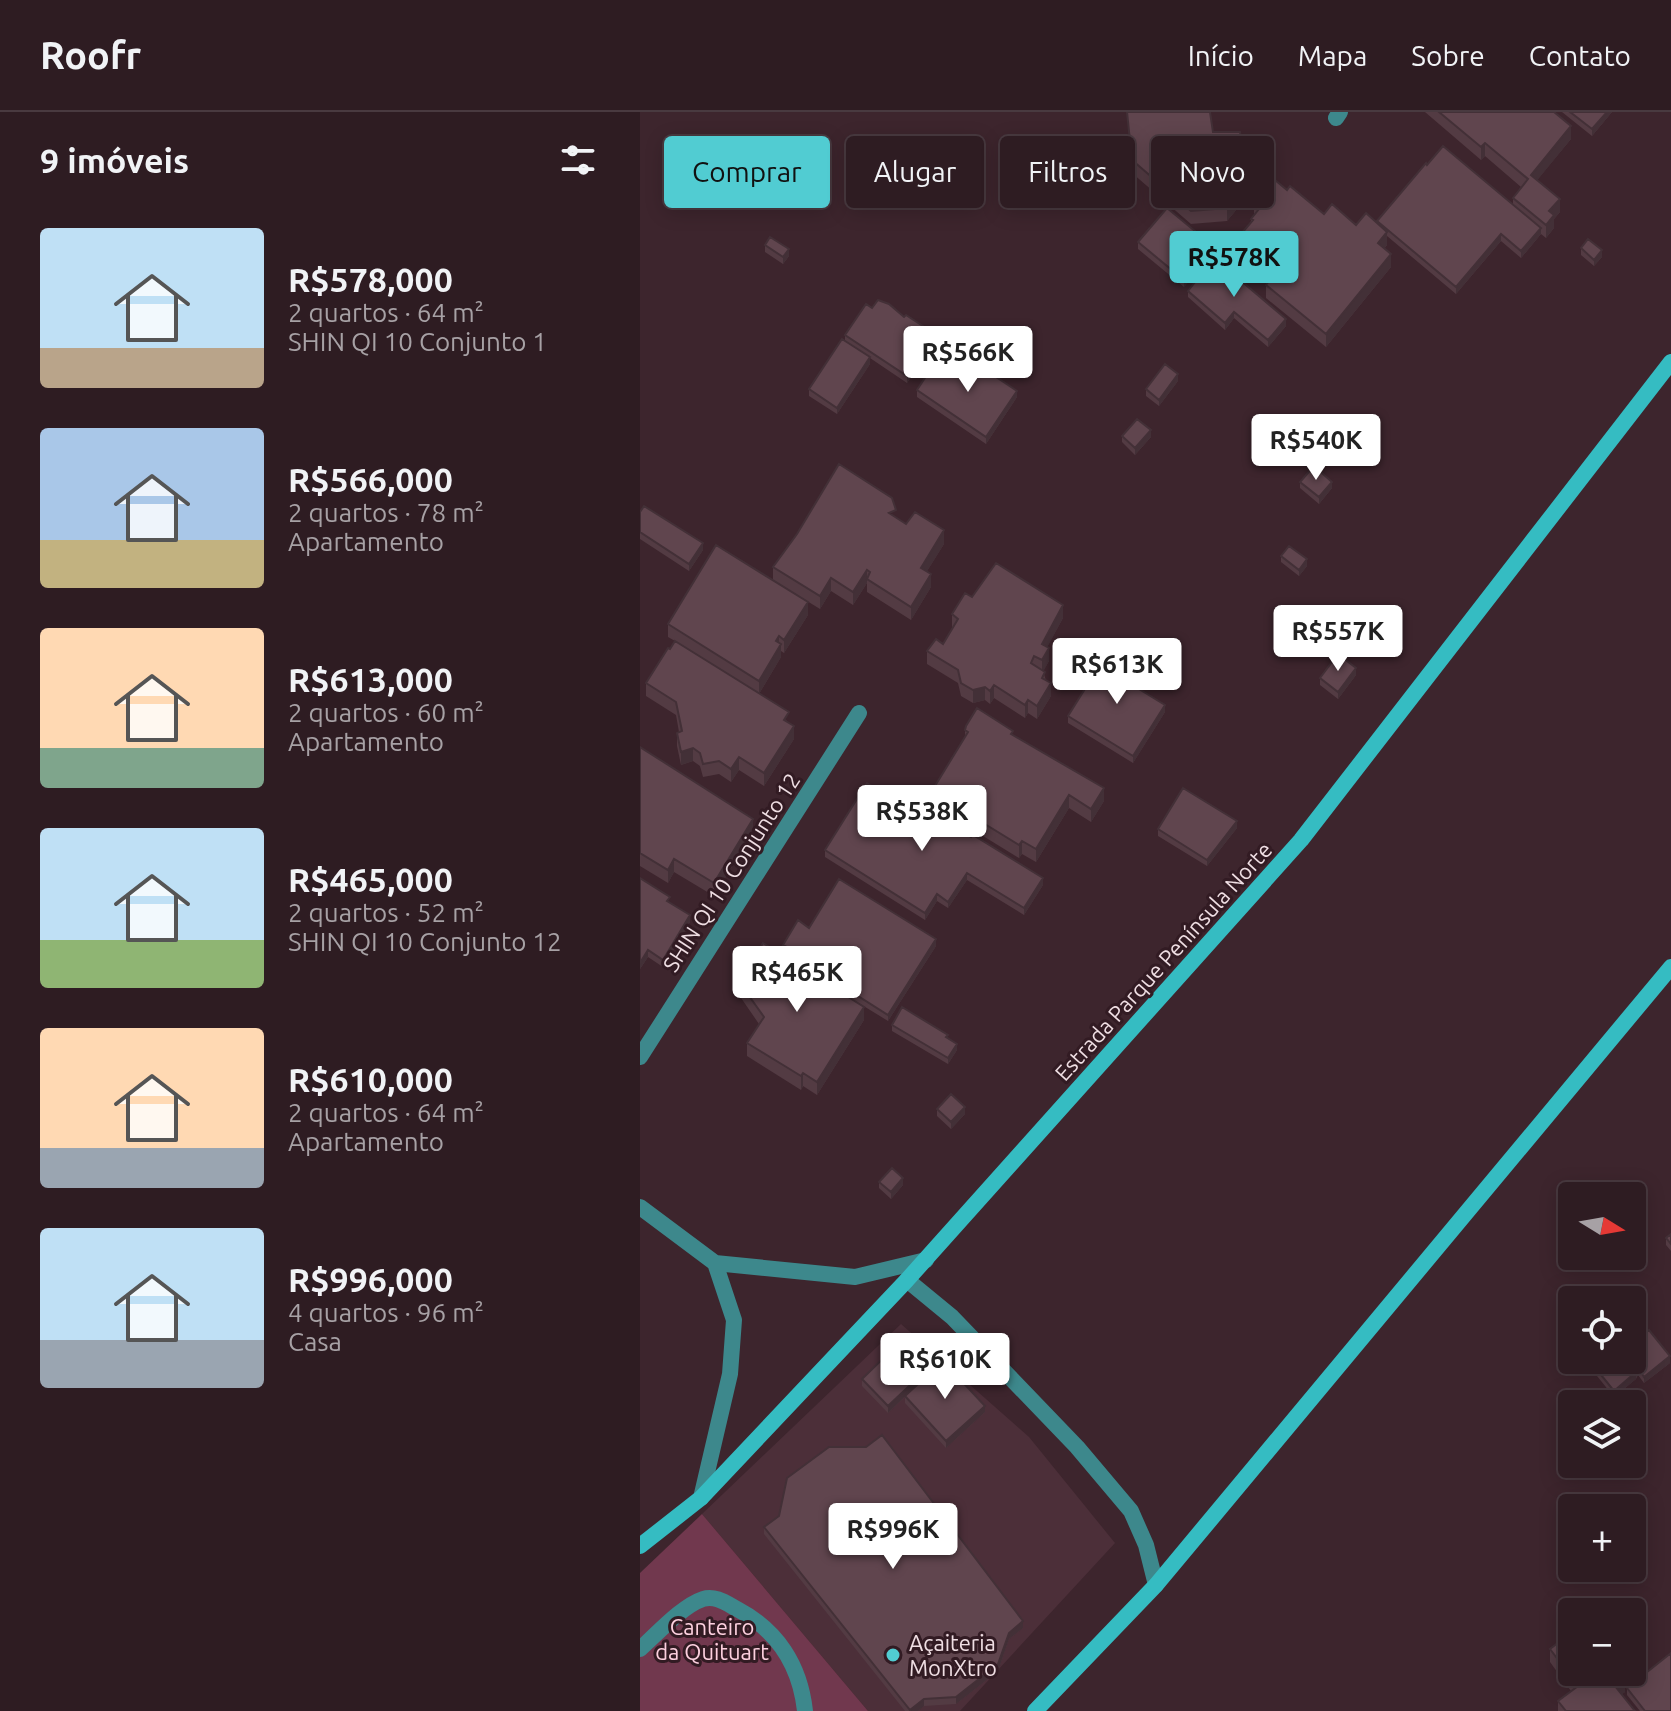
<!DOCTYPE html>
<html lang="pt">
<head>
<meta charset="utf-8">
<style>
  :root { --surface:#2e1c22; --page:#3a292f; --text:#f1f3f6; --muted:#a7a1a5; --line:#493a40; --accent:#51ccd2 }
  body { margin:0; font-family:Ubuntu,sans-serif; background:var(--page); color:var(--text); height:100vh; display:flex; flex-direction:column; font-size:30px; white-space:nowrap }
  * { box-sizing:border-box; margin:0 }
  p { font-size:26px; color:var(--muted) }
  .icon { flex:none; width:44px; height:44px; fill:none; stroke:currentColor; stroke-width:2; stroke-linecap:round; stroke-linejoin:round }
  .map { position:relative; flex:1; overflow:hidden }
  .drawer { display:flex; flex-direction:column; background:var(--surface); width:640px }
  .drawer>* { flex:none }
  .banner { position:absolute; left:24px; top:24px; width:760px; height:72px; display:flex; gap:16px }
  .needle { width:52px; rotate:101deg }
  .tools { position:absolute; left:918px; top:1070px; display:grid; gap:16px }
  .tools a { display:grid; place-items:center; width:88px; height:88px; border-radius:8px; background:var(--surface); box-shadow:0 4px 20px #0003,0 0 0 2px var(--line); font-size:40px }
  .price { position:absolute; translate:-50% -68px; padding:0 18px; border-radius:8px; background:#fff; color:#222; font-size:26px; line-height:52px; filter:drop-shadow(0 2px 4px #0008) }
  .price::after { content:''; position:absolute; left:50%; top:48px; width:24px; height:18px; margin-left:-12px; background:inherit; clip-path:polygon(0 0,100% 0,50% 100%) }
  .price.current { background:var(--accent); color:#111 }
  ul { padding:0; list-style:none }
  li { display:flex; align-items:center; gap:24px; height:200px; padding:0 40px }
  li span { display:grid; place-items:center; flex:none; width:224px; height:160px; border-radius:8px; color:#555 }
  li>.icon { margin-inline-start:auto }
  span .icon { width:96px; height:96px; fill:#fffc; stroke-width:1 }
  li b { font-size:34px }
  h2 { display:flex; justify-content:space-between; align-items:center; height:96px; padding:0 40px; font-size:34px }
  .chip { padding:0 28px; border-radius:8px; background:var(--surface); box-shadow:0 4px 20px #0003,0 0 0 2px var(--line); font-size:28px; line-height:72px }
  .chip.current { background:var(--accent); color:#111 }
  header { display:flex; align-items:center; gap:48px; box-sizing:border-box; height:112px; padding:0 40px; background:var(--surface); border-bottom:2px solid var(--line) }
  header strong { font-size:38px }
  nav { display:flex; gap:44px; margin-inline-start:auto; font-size:28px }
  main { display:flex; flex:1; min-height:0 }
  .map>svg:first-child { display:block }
  .built { fill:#4c2f39 }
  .green { fill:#71384e }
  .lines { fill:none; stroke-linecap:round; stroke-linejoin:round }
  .lane { stroke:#3d888c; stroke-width:16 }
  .street { stroke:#3d888c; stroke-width:16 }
  .secondary { stroke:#35bcc2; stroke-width:16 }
  .wall { fill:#533b43 }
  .shaded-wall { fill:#433037 }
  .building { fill:#60454e; stroke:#433037; stroke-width:2 }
  .poi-dot { fill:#51ccd2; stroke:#321b23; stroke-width:3 }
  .labels { text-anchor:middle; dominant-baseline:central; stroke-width:6; stroke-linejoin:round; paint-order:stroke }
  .street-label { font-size:22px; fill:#efdee3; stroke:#321b23 }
  .park-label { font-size:22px; fill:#fdd0df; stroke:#321b23 }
  .poi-label { font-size:22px; fill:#efdee3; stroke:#321b23; text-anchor:start }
</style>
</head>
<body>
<header>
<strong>Roofr</strong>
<nav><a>Início</a><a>Mapa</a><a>Sobre</a><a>Contato</a></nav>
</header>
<main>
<section class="drawer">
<h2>9 imóveis<svg class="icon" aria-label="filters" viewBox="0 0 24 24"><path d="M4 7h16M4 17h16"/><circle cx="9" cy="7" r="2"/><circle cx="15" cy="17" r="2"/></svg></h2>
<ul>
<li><span style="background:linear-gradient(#bfe0f5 75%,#b9a48a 0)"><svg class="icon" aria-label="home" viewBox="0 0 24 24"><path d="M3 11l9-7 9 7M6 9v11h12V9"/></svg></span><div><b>R$578,000</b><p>2 quartos · 64 m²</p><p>SHIN QI 10 Conjunto 1</p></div></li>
<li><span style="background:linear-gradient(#a9c7e8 70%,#c2b280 0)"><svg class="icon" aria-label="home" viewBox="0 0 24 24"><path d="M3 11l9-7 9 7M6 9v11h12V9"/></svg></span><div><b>R$566,000</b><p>2 quartos · 78 m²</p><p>Apartamento</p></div></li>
<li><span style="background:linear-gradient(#ffd9b3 75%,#7fa58c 0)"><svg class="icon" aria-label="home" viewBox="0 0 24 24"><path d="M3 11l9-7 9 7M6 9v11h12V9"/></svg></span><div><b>R$613,000</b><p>2 quartos · 60 m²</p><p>Apartamento</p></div></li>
<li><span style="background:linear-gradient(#bfe0f5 70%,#8fb573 0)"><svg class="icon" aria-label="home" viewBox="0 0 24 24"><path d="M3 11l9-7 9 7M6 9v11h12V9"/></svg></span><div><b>R$465,000</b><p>2 quartos · 52 m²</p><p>SHIN QI 10 Conjunto 12</p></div></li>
<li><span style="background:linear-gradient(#ffd9b3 75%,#9aa5b1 0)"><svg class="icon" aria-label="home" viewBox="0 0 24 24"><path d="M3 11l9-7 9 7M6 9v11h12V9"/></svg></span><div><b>R$610,000</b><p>2 quartos · 64 m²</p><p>Apartamento</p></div></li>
<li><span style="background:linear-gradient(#bfe0f5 70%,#9aa5b1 0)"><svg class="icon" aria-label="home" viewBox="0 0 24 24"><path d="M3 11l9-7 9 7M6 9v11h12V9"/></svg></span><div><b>R$996,000</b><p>4 quartos · 96 m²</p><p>Casa</p></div></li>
</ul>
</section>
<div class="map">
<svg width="1031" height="1599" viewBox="0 0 1031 1599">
  <rect width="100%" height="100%" fill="#3d252d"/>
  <path class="built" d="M261,1212L389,1325L475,1431L320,1599H228L62,1402Z"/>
  <path class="green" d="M62,1402L228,1599H0V1461Z"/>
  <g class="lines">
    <path class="lane" d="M0,1095L75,1151
      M267,1168L312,1205L437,1335L491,1399L506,1433L516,1473
      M61,1386L90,1262L94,1208L75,1151L215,1165L286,1148
      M0,1537C17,1522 42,1494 63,1487C75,1483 86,1491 97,1497C137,1518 160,1553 165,1599"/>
    <path class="street" d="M696,6L700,0
      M0,945L219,601"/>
    <path class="secondary" d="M0,1434L61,1386L267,1168L661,728L1031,250
      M395,1599L516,1473L1031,855"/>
  </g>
  <path class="wall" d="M487,0L573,20L602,32L617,73L587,109L551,112L492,61Z
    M785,0H914L931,27L897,68L920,100L914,107V116L906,126L901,122L881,146L861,129L816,182L747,124V133L744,137L751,155L686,235L626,186V173L631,166L607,146L604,148L596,141V128L611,110V107L614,103V93L647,78L684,102L716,113L737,111V109L787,53L873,92V86L881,75L845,44L841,48Z
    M922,0H972L952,24Z
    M498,130L573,141L544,175L498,137Z
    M125,133L149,144L143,152L125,140Z
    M941,136L962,145L954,154L941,143Z
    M590,158L589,159L646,214L628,235L594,206L585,218L548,185V179Z
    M205,223L295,229L267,271L230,246V252L197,302L169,284V277L205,229Z
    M328,262L377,285L346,332L277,285V278Z
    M538,269L519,294L506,284V277Z
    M482,324L511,325L495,343L482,330Z
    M660,370L692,376L679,392L660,376Z
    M0,400L63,438L49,459L0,427Z
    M256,406L304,432L287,459L291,475L271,508L227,480V471L213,493L191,479L180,497L133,468V455Z
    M641,444L667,454L659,464L641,450Z
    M332,485L423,506L407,535L409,549L403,559L411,584L397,607L388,601L385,606L354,586L350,592L345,588L333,591L321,584L318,571L287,552V539L303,532L312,516V502Z
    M168,503L144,541L141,539V545L119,582L149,611L154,627L124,674L99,658L91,670L79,662L63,665L60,654L53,649L41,653L37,634V621L39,620L36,603L6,584V571L35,529L28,525V512Z
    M716,563L698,587L680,573V566Z
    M502,568L497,576L525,600L493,651L428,611V604Z
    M325,618L373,623L464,689L451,710L429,696L396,750L382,742L379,746L309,703V696L295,687V674L325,625Z
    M0,635L113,720L74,784L34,760L28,771L0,754Z
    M261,692L403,773L384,803L327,768L308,796L297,789L285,808L185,745V738Z
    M597,716L567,754L518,724V717Z
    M0,766L50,810L23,855L8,845L0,857Z
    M169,816L296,834L248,909L204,882L224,908L177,983L163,974L161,978L107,944V931L119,912L99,883V870L152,849V845L143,839V833Z
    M252,913L308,926L317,938L308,952L252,919Z
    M297,997L325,1002L311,1017L297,1004Z
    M239,1070L263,1073L251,1087L239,1076Z
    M1031,1122V1139L1026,1133V1126Z
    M269,1240L286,1253L284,1255L286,1264L345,1300L306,1336L265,1291V1285L248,1301L222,1274V1267Z
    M1030,1251L1004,1271L998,1263L996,1267L974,1285L957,1264V1258Z
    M139,1404L383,1516L369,1527L358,1559L316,1592L284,1594L278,1599H265L124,1422V1415Z
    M910,1537L985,1580L982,1582L995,1599H918V1589L931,1579L910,1550Z
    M987,1576L1031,1599H1000L987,1583Z"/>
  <path class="shaded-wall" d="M967,0H972L952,24V17Z
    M931,14V27L891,76V63Z
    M845,31V44L841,48V35Z
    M617,60V73L587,109V96Z
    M920,87V100L914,107V116L906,126V113L909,99Z
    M901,116V122L881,146V139Z
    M747,120V133L738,144V131Z
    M861,122V129L816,182V175Z
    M607,133V146L604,148V135Z
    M573,134V141L544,175V168Z
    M149,137V144L143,152V145Z
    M962,138V145L954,154V148Z
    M751,142V155L686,235V222Z
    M594,200V206L585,218V211Z
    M646,207V214L628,235V228Z
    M295,222V229L267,271V264Z
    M230,245V252L197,302V296Z
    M538,262V269L519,294V288Z
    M377,279V285L346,332V325Z
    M511,318V325L495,343V336Z
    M692,370V376L679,392V385Z
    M304,418V432L281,469V456Z
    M63,431V438L49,459V452Z
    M667,447V454L659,464V458Z
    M227,458V471L213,493V480Z
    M291,462V475L271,508V495Z
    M191,466V479L180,497V484Z
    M168,490V503L144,541V528Z
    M423,493V506L402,545V532Z
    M139,524V536L141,532V545L119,582V569Z
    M409,536V549L402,562V548Z
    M716,556V563L698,587V580Z
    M502,561V568L494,581V574Z
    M411,571V584L397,607V594Z
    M354,573V586L350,592V579Z
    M345,575V588L333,591V578Z
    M388,588V601L385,606V593Z
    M525,593V600L493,651V644Z
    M154,614V627L124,674V661Z
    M53,636V649L41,653V640Z
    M99,645V658L91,670V657Z
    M464,676V689L451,710V697Z
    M429,683V696L396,750V737Z
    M113,707V720L74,784V771Z
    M597,709V716L567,754V748Z
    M382,729V742L379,746V733Z
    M34,747V760L28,771V758Z
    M327,761V768L308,796V790Z
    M403,766V773L384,803V796Z
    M297,782V789L285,808V801Z
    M50,803V810L23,855V848Z
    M296,827V834L248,909V903Z
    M8,838V845L0,857V851Z
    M224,895V908L177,983V970Z
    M317,932V938L308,952V946Z
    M163,961V974L161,978V964Z
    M325,995V1002L311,1017V1010Z
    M263,1066V1073L251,1087V1080Z
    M1030,1244V1251L1004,1271V1265Z
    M998,1256L996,1267L974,1285V1279Z
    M286,1258V1264L248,1301V1294Z
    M345,1294V1300L306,1336V1329Z
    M383,1509V1516L369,1527L358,1559L316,1592V1585L369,1521Z
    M996,1540V1547L992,1550V1543Z
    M985,1567V1580L975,1587V1574Z
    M284,1587V1594L278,1599H270Z"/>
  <path class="building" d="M487,0H570L573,20H600L602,32L614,31L617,60L587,96L551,99L492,48Z
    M799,0H914L931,14L891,63L920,87L909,99L914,103L906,113L873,86L888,67L845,31L841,35Z
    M930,0H967L952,17Z
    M803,34L901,116L881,139L861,122L816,175L737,109L786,51L787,53Z
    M635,68L647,78L650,74L684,102L692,92L716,113L726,101L747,120L738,131L751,142L686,222L626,173L638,158L607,133L604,135L596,128L613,108L611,107L619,97L614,93Z
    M527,96L573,134L544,168L498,130Z
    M130,125L149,137L143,145L125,133Z
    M948,127L962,138L954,148L941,136Z
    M578,141L590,151L586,156L646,207L628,228L594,200L585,211L548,179Z
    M238,188L249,192L264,205L266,203L295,222L267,264L205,223L226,192L232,196Z
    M202,227L230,245L197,296L169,277Z
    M300,243L328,262L335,251L377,279L346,325L277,278Z
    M525,252L538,262L519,288L506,277Z
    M497,307L511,318L495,336L482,324Z
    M199,352L252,386L256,398L249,401L266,412L275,400L304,418L281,456L291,462L271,495L227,467L230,460L227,458L213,480L191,466L180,484L133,455L157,422Z
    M674,354L692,370L679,385L660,370Z
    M4,394L63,431L49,452L0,420V400Z
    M76,433L168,490L144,528L139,524L136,529L141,532L119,569L28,512Z
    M649,434L667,447L659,458L641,444Z
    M356,451L423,493L402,532L409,536L402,548L394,544L391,551L405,560L402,566L411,571L397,594L388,588L385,593L354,573L350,579L345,575L333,578L321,571L318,558L287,539L296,527L303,532L318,507L312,502L325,481L332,485Z
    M35,529L149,600L144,608L154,614L124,661L99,645L91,657L79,649L63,652L60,641L53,636L41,640L37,621L42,619L36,590L6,571L28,536L30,537Z
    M468,540L502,561L494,574L525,593L493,644L428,604Z
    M698,542L716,556L698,580L680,566Z
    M337,596L373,619L371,622L464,676L451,697L429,683L396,737L382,729L379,733L309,690L312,685L295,674L328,620L325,618L326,614Z
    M0,635L113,707L74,771L34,747L28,758L0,741Z
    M227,671L261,692L266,686L331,725L333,723L403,766L384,796L327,761L308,790L297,782L285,801L185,738Z
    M543,676L597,709L567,748L518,717Z
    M0,766L30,785L27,789L50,803L23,848L8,838L0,851Z
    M199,767L296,827L248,903L152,842L154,839L143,833L158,808L169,816Z
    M123,831L224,895L177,970L163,961L161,964L107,931L124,905L99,870Z
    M262,895L308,923L306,925L317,932L308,946L252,913Z
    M311,982L325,995L311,1010L297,997Z
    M252,1056L263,1066L251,1080L239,1070Z
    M1031,1122V1132L1026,1126Z
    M1009,1218L1030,1244L1004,1265L998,1256L996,1260L974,1279L957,1258L970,1248H992V1231Z
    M260,1230L269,1240L275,1234L286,1246L280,1252L286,1258L248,1294L222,1267Z
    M303,1249L345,1294L306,1329L265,1284Z
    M242,1323L383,1509L369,1521L358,1552L316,1585L284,1587L270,1598L124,1415L139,1404L147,1366L189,1335H226Z
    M932,1520V1560H979L985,1567L975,1574L995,1599H926L918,1589L938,1574L910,1537Z
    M1031,1541V1599H1005L987,1576Z"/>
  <circle class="poi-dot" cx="253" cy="1543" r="8"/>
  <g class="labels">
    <g class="street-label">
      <text transform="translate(91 760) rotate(-57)">SHIN QI 10 Conjunto 12</text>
      <text transform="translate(523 849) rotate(-48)">Estrada Parque Península Norte</text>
    </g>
    <g class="park-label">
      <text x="72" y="1514">Canteiro<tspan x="72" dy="25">da Quituart</tspan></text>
    </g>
    <g class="poi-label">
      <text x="269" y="1530">Açaiteria<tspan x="269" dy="25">MonXtro</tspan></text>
    </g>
  </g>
</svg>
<div class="tools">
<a><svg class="needle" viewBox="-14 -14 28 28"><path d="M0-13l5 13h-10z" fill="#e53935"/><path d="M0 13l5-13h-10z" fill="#a7a1a5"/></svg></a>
<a><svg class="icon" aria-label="locate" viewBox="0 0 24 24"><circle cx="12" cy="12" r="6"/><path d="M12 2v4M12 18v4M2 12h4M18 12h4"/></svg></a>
<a><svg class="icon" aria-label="layers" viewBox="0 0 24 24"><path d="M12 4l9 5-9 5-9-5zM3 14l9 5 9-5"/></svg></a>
<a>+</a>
<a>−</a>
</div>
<b class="price current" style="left:594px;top:187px">R$578K</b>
<b class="price" style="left:328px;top:282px">R$566K</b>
<b class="price" style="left:676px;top:370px">R$540K</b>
<b class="price" style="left:698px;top:561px">R$557K</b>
<b class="price" style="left:477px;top:594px">R$613K</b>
<b class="price" style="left:282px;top:741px">R$538K</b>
<b class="price" style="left:157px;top:902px">R$465K</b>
<b class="price" style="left:305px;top:1289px">R$610K</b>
<b class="price" style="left:253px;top:1459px">R$996K</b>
<div class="banner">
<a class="chip current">Comprar</a>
<a class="chip">Alugar</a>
<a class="chip">Filtros</a>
<a class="chip">Novo</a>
</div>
</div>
</main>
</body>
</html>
